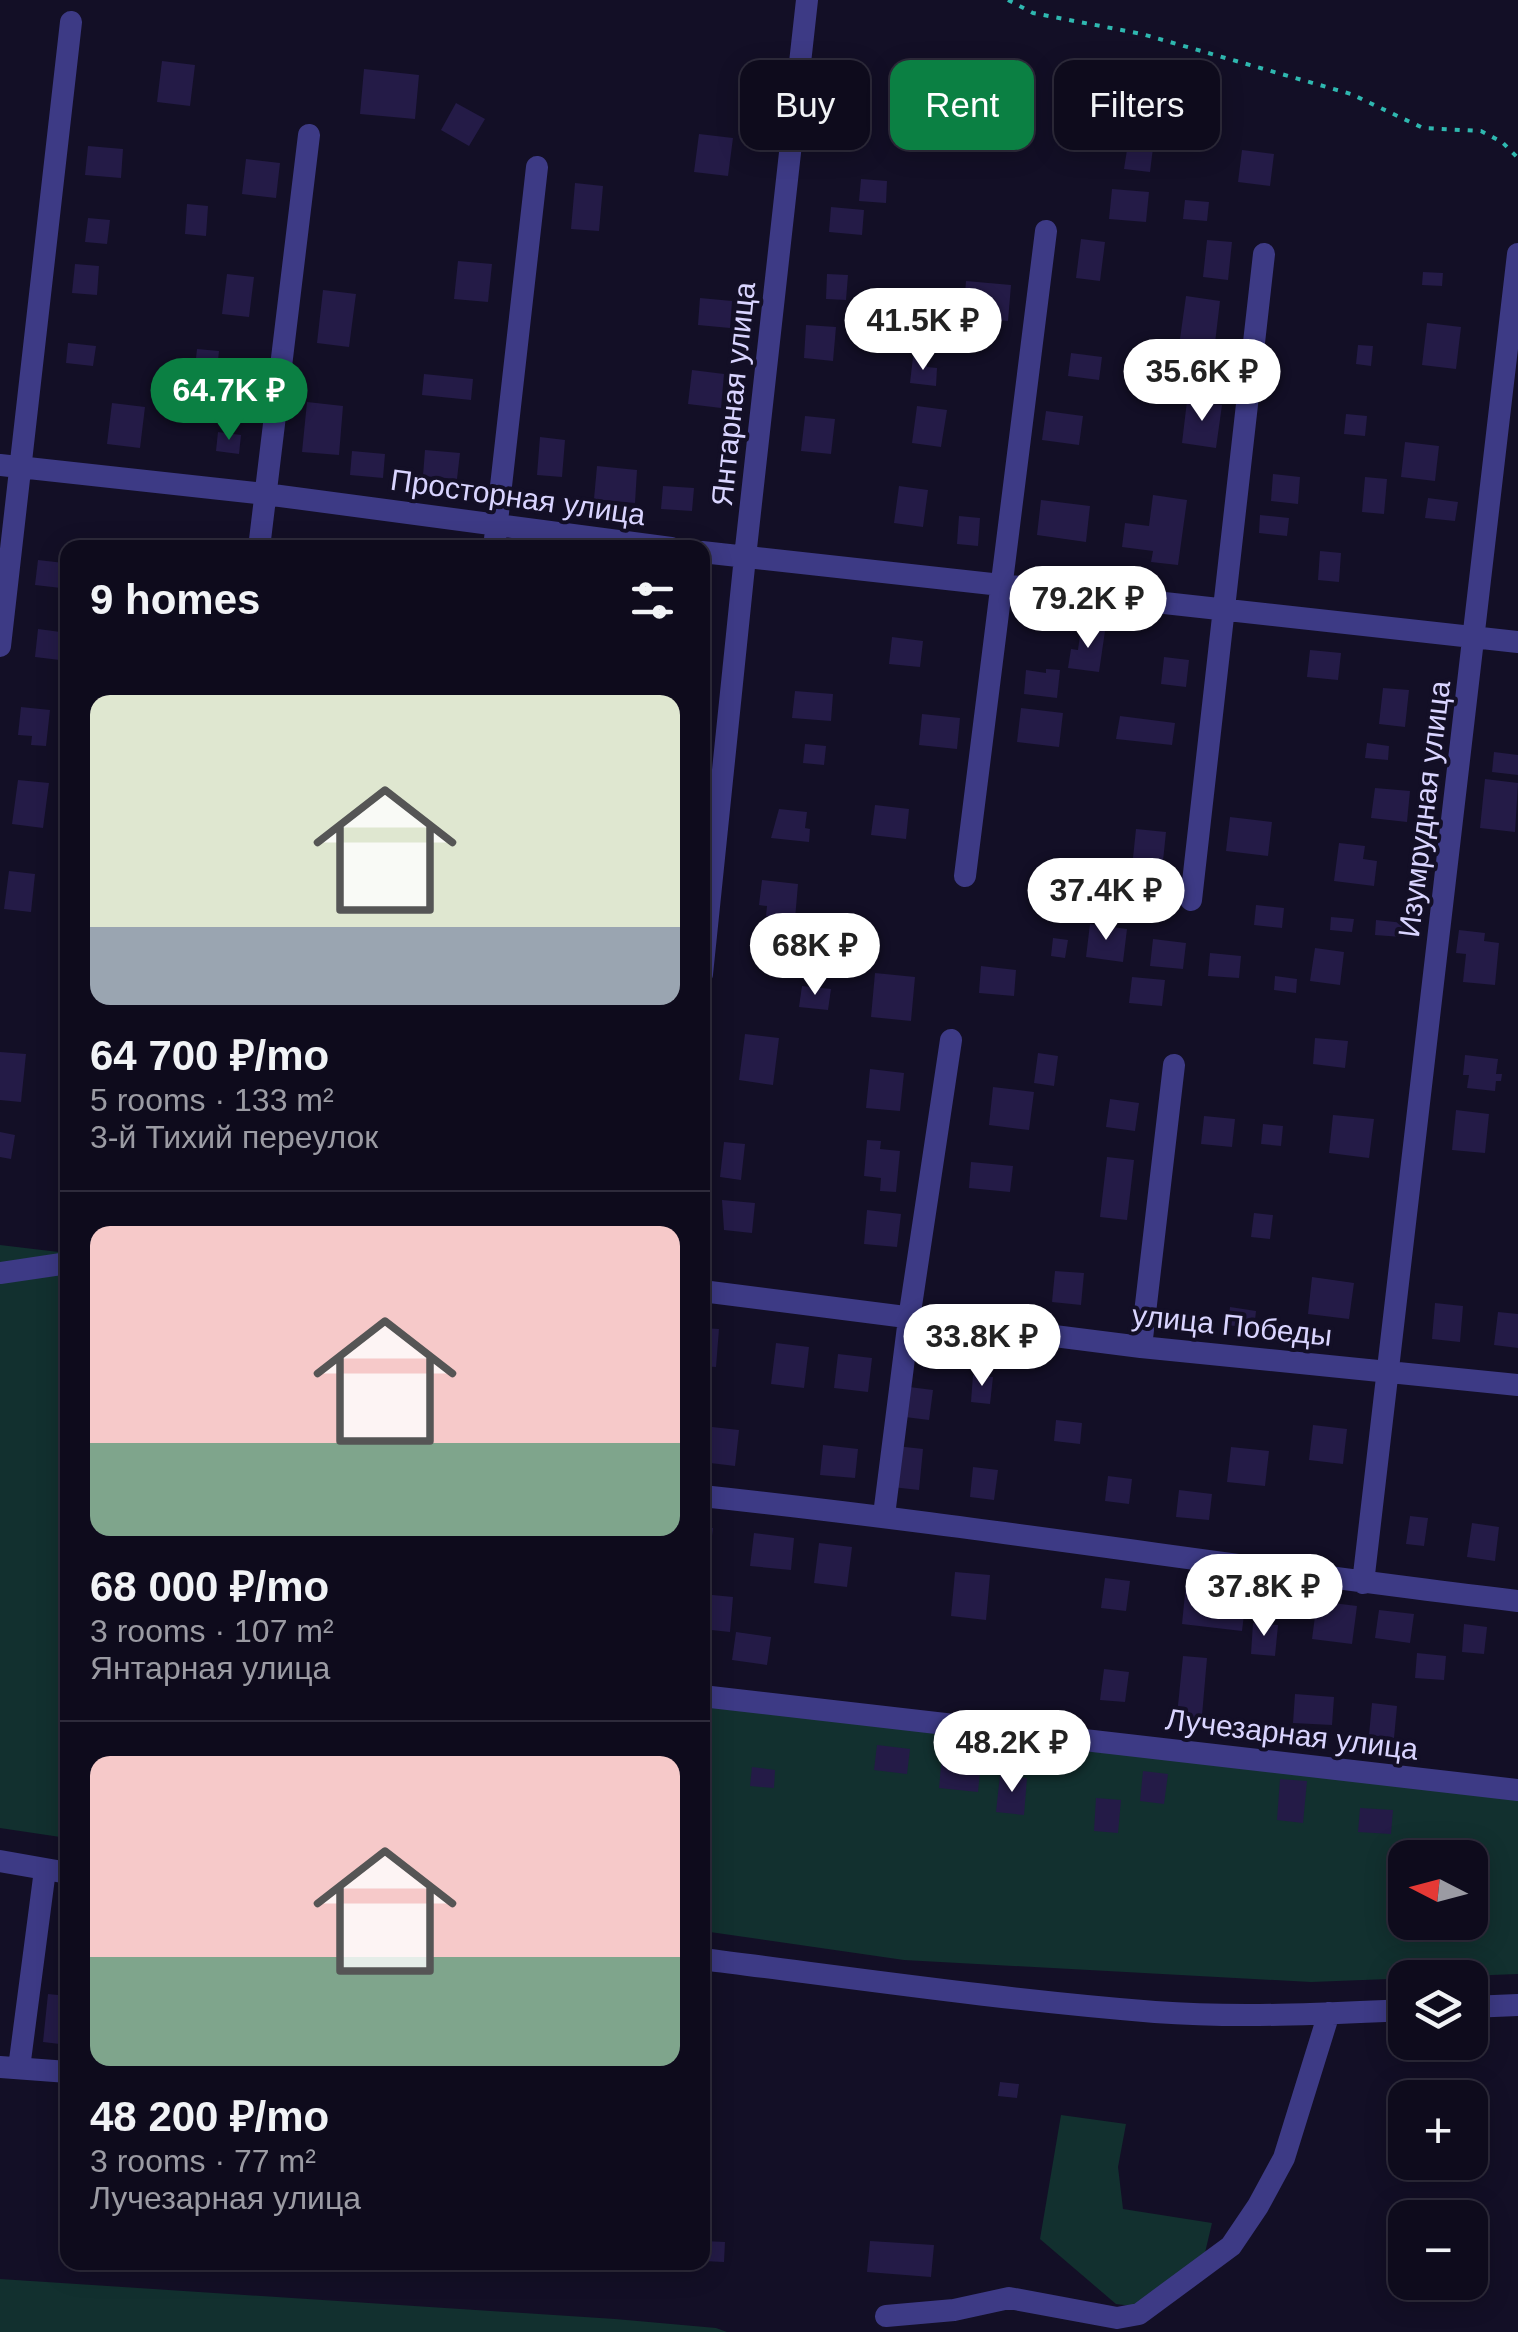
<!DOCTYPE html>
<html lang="en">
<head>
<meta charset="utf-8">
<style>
  :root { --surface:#0e0b1c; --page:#1c1929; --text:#f1f3f6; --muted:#9b9ba3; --line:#2e2b3b; --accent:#0b8043 }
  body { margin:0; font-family:Arial,sans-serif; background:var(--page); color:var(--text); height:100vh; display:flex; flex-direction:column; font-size:38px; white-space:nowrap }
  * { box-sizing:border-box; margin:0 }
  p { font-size:32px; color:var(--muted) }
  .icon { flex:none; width:55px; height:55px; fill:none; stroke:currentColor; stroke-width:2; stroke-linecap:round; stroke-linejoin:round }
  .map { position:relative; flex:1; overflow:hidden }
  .sheet { position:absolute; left:60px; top:540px; width:650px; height:1730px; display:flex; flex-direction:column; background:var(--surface); border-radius:20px; box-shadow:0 5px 25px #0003,0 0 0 2px var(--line) }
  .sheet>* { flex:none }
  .top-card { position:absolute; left:740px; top:60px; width:628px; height:90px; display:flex; gap:20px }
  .needle { width:65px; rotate:276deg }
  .tools { position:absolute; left:1388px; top:1840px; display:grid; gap:20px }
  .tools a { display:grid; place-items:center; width:100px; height:100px; border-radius:20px; background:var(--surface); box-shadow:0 5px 25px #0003,0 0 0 2px var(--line); font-size:50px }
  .price { position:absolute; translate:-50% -85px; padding:0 22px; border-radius:35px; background:#fff; color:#222; font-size:32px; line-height:65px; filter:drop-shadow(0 2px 5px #0008) }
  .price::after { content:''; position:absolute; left:50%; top:60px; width:30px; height:22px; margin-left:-15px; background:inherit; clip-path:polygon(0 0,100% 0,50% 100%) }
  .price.selected { background:var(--accent); color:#fff }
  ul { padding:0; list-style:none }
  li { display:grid; align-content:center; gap:20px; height:530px; padding:0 30px }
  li+li { border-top:2px solid var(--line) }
  li span { display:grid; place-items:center; height:310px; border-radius:20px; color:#555 }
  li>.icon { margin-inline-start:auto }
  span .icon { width:180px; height:180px; fill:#fffc; stroke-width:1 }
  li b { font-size:42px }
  h2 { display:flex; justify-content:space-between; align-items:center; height:120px; padding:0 30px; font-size:42px }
  .tag { padding:0 35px; border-radius:20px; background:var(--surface); box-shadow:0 5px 25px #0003,0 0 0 2px var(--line); font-size:35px; line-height:90px }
  .tag.selected { background:var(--accent); color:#fff }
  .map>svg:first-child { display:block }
  .green { fill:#12302f; fill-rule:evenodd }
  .building { fill:#241b47 }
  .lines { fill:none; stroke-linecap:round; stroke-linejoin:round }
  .path { stroke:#2fb8b0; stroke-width:4; stroke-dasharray:5 8; stroke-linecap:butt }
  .minor { stroke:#3d3a85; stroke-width:22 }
  .labels { text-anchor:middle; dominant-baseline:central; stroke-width:8; stroke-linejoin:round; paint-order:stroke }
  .street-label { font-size:30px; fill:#d9d4ff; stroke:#130f26 }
</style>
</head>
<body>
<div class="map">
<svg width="1518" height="2332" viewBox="0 0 1518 2332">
  <rect width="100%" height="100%" fill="#130f26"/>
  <path class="green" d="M0,1245L67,1253V1838L0,1828Z
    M703,1701L1518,1791V1974L1311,1982L904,1960L703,1931ZM1405,1858H1470V1922H1405Z
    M1061,2115L1126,2124L1118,2167L1123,2209L1212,2223L1204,2257L1140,2307L1116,2304L1040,2239Z
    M0,2279L615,2319L716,2328L727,2332H0Z"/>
  <path class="building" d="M162,61L195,65L190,106L157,102Z
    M364,69L419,75L415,119L360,114Z
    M456,103L485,119L469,146L441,130Z
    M699,134L733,138L728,176L694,172Z
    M1129,137L1154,140L1150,172L1124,169Z
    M88,146L123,149L121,178L85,175Z
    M1242,150L1274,154L1270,186L1238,182Z
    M246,159L280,163L276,198L242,194Z
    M861,179L887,181L886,203L859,201Z
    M575,183L603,186L599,231L571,229Z
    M1112,189L1149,192L1146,222L1109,219Z
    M1185,200L1209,202L1207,221L1183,219Z
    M187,204L208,206L206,236L185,234Z
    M831,207L864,210L862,235L829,232Z
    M88,218L110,220L107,244L85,242Z
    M1081,239L1105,242L1100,281L1076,278Z
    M1207,240L1232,242L1228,280L1203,277Z
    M458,261L492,264L488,302L454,299Z
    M75,264L99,266L97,295L72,293Z
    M1423,272L1443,273L1442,286L1422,285Z
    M227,274L254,277L249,317L222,314Z
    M827,274L848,275L846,300L826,299Z
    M966,281L1011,285L1008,321L963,317Z
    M323,290L356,294L349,347L317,343Z
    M1186,296L1220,301L1215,343L1180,339Z
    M700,298L732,301L730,328L698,325Z
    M1427,323L1461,327L1456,369L1422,365Z
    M806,325L836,327L833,361L804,358Z
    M68,343L96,346L93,366L66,363Z
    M1358,345L1373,346L1371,366L1356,364Z
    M197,349L219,351L216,379L194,377Z
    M1071,353L1102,357L1099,380L1068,376Z
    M913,357L927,358V367L937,368L936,386L910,383Z
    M692,370L724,374L721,408L688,404Z
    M424,374L473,379L471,400L422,395Z
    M1187,401L1222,405L1216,448L1182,443Z
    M307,402L343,406L339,455L302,452Z
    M112,403L145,407L140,448L107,444Z
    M917,406L947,410L941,447L912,443Z
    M1046,411L1083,416L1079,445L1042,440Z
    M1346,414L1367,416L1365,436L1344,434Z
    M805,416L835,419L831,454L801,451Z
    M218,432L241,435L239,454L216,451Z
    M540,437L565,440L562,477L537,475Z
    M1405,442L1439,446L1435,481L1401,477Z
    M425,450L460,453L457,479L423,476Z
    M352,451L385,454L383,478L350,475Z
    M597,466L637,470L635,503L594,499Z
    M1273,474L1300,477L1298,504L1271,501Z
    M1365,477L1387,479L1384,514L1362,512Z
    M663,486L694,488L692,511L661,509Z
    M899,486L928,490L923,527L894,523Z
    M1153,495L1187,500L1178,565L1151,562L1153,551L1122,547L1125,523L1149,526Z
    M1428,498L1458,502L1455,521L1425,518Z
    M1041,500L1090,506L1086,542L1037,535Z
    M1260,515L1289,518L1287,536L1259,533Z
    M959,516L980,518L978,546L957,544Z
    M1320,551L1341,553L1339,582L1318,580Z
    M38,560L64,563L61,588L35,585Z
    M1081,628L1105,631L1099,672L1068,668L1071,649L1078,650Z
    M38,629L68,633V661L35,657Z
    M892,637L923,641L920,667L889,664Z
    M1310,650L1341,653L1338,680L1307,677Z
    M1164,657L1189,660L1186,687L1161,684Z
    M1046,669L1060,670L1057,698L1024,694L1026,670L1046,673Z
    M1383,688L1409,690L1405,727L1379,724Z
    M795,691L833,694L831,721L792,718Z
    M21,707L50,710L46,746L31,745L32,736L18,735Z
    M1021,708L1063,713L1059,747L1017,742Z
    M922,714L960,718L957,749L919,745Z
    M1120,716L1175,723L1172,745L1116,739Z
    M1367,743L1389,746L1388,760L1365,758Z
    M805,744L826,746L824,765L803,763Z
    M1494,752L1518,755V775L1492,772Z
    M1485,779L1518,783L1515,832L1480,828Z
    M18,780L49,783L43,828L12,824Z
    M1375,788L1410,791L1407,822L1371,818Z
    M875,805L909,809L906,839L871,835Z
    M779,809L807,812L805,828L810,829L809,842L771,838Z
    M1230,817L1272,822L1268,856L1226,851Z
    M1136,829L1166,832L1163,861L1133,858Z
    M1339,843L1365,846L1363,859L1377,861L1374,886L1334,881Z
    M9,871L35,874L31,912L4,909Z
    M762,880L798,884L795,919L766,916L767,906L759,905Z
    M1256,905L1284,908L1282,928L1254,925Z
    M1331,917L1354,919L1352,932L1330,930Z
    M1376,920L1404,923L1402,937L1375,935Z
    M1090,924L1127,929L1123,962L1086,957Z
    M1459,930L1485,933L1484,941L1499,943L1495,985L1463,982L1466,954L1456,953Z
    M1053,938L1068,940L1065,958L1051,956Z
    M1153,939L1186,943L1183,969L1150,966Z
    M1315,948L1344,952L1340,985L1310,981Z
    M1210,953L1241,956L1239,978L1208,976Z
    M981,966L1016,970L1014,996L979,993Z
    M875,973L915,977L911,1021L871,1017Z
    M1275,976L1297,979L1296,993L1274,990Z
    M1132,977L1165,980L1162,1006L1129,1003Z
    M802,986L831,989L828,1010L799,1007Z
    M745,1034L779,1038L773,1085L739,1080Z
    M1315,1038L1348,1041L1345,1068L1313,1064Z
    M0,1052L26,1054L21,1102L0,1100Z
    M1038,1053L1058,1056L1054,1086L1034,1083Z
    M1465,1055L1498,1059L1496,1074H1502L1501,1081H1496L1495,1091L1467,1088L1469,1075H1463Z
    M870,1069L904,1073L900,1111L866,1108Z
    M993,1087L1034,1092L1029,1130L989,1125Z
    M1110,1099L1139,1103L1135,1131L1106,1127Z
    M1456,1110L1489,1114L1485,1153L1452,1150Z
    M1333,1115L1374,1119L1369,1158L1329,1153Z
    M1204,1116L1235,1119L1232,1147L1201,1144Z
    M1263,1124L1283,1126L1281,1146L1261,1144Z
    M0,1132L15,1135L11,1159L0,1157Z
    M867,1140L881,1141L880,1149L900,1151L896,1192L880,1191L881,1178L864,1176Z
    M724,1142L745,1144L741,1180L720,1177Z
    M1107,1157L1134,1160L1127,1220L1100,1217Z
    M971,1162L1013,1166L1010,1192L969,1188Z
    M722,1200L755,1203L752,1233L724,1230Z
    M867,1210L901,1214L897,1247L864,1244Z
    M1254,1213L1273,1215L1270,1239L1251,1237Z
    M1055,1271L1084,1273L1081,1305L1052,1302Z
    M1312,1277L1354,1283L1349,1319L1308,1314Z
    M1435,1303L1463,1306L1460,1342L1432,1339Z
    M1230,1307L1256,1311L1254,1329L1228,1325Z
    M1498,1312L1518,1314V1348L1494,1345Z
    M702,1328L719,1329L716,1367L702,1366Z
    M776,1343L809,1347L804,1388L771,1384Z
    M838,1354L872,1358L868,1392L834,1388Z
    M973,1375L993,1377L990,1404L971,1402Z
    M909,1387L933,1390L929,1420L905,1417Z
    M1056,1420L1082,1423L1080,1444L1054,1441Z
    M1313,1425L1347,1429L1343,1464L1309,1460Z
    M703,1426L739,1430L735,1466L702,1462Z
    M823,1445L858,1449L855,1478L820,1475Z
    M896,1446L923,1449L919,1490L892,1487Z
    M1231,1447L1269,1451L1265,1486L1227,1482Z
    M973,1467L998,1470L994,1500L970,1497Z
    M1108,1476L1132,1479L1129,1504L1105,1501Z
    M1179,1490L1212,1494L1209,1520L1176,1517Z
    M1410,1516L1428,1518L1424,1546L1406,1544Z
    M1472,1523L1499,1527L1495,1561L1467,1557Z
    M702,1527L713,1528L708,1569L702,1568Z
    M754,1533L794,1538L791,1570L750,1566Z
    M819,1543L852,1547L847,1587L814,1583Z
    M955,1572L990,1575L986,1620L951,1616Z
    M1105,1578L1130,1581L1126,1611L1101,1608Z
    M1186,1584L1247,1590L1242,1631L1182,1624Z
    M702,1594L733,1597L730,1632L702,1629Z
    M1317,1601L1357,1606L1352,1644L1312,1639Z
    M1379,1610L1414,1614L1410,1643L1375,1638Z
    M1253,1623L1278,1625L1275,1656L1251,1654Z
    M1464,1624L1487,1627L1484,1654L1462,1652Z
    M736,1632L771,1637L767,1665L732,1660Z
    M1417,1653L1446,1656L1444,1680L1415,1678Z
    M1183,1656L1207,1658L1201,1727L1176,1725Z
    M1104,1669L1129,1672L1125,1702L1100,1700Z
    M1295,1694L1334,1697L1332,1725L1293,1723Z
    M1372,1703L1397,1706L1394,1738L1369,1735Z
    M877,1745L910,1749L907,1774L874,1770Z
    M1027,1748L1056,1750L1055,1770L1026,1767Z
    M942,1756L981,1760L978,1792L939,1788Z
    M752,1767L775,1770L774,1788L750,1786Z
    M1143,1771L1168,1774L1164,1804L1140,1801Z
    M1000,1775L1027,1778L1024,1815L996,1812Z
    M1280,1779L1307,1781L1303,1823L1277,1820Z
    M1096,1798L1121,1800L1118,1833L1094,1831Z
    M1360,1808L1393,1810L1391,1834L1358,1832Z
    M48,1994L68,1996V2045L43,2042Z
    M1000,2082L1019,2084L1017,2098L998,2096Z
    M704,2241L725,2242L724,2262L703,2261Z
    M870,2241L934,2245L931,2277L867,2272Z"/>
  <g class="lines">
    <path class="path" d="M1008,0L1033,13L1142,34L1351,94L1423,128L1481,131L1502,142L1518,158"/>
    <path class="minor" d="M0,465L265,494L671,548
      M259,548L309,135
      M494,548L537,167
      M702,552L1518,642
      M0,646L71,22
      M965,876L1046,231
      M1191,900L1264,254
      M702,974L745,557L807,0
      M0,1273L68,1263
      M702,1291L1141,1347L1518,1385
      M1141,1347L1174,1065
      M702,1496C975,1525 1246,1569 1518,1601
      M884,1515L909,1319L951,1040
      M1363,1583L1518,254
      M702,1696L1518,1790
      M0,1861L68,1873
      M702,1959C853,1978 1003,2000 1155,2012C1237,2018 1322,2014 1405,2010
      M1470,2007L1518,2005
      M0,2067L68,2072
      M19,2068L45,1870
      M886,2316L954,2310L1009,2298L1117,2318L1139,2314L1231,2246L1258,2206L1284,2158L1329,2013"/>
  </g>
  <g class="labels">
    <g class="street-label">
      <text transform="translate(733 394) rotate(-84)">Янтарная улица</text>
      <text transform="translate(518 497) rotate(8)">Просторная улица</text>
      <text transform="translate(1424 809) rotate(-83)">Изумрудная улица</text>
      <text transform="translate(1232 1325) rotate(6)">улица Победы</text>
      <text transform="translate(1292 1734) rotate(7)">Лучезарная улица</text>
    </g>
  </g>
</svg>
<div class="tools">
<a><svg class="needle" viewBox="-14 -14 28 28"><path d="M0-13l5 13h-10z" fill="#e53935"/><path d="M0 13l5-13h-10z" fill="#9b9ba3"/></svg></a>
<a><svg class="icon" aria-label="layers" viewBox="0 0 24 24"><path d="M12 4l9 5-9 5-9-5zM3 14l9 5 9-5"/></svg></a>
<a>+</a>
<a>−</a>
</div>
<b class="price" style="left:923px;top:373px">41.5K ₽</b>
<b class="price" style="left:1202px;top:424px">35.6K ₽</b>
<b class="price selected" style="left:229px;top:443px">64.7K ₽</b>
<b class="price" style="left:1088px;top:651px">79.2K ₽</b>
<b class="price" style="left:1106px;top:943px">37.4K ₽</b>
<b class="price" style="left:815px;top:998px">68K ₽</b>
<b class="price" style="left:982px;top:1389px">33.8K ₽</b>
<b class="price" style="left:1264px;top:1639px">37.8K ₽</b>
<b class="price" style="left:1012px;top:1795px">48.2K ₽</b>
<div class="top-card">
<a class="tag">Buy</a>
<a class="tag selected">Rent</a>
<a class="tag">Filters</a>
</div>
<section class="sheet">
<h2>9 homes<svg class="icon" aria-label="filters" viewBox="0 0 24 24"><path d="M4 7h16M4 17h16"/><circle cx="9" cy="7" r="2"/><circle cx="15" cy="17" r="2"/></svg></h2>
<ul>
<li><span style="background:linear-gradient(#dfe7d0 75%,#9aa5b1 0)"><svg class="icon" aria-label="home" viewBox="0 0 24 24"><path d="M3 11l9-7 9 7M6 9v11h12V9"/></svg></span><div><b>64 700 ₽/mo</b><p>5 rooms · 133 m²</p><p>3-й Тихий переулок</p></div></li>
<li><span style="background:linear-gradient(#f6c9c9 70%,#7fa58c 0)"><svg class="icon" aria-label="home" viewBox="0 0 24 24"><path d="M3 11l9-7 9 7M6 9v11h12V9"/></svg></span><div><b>68 000 ₽/mo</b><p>3 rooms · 107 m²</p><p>Янтарная улица</p></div></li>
<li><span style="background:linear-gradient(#f6c9c9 65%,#7fa58c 0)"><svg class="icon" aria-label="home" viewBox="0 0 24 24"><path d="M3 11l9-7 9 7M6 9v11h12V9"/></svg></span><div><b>48 200 ₽/mo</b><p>3 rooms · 77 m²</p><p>Лучезарная улица</p></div></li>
</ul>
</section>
</div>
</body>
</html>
